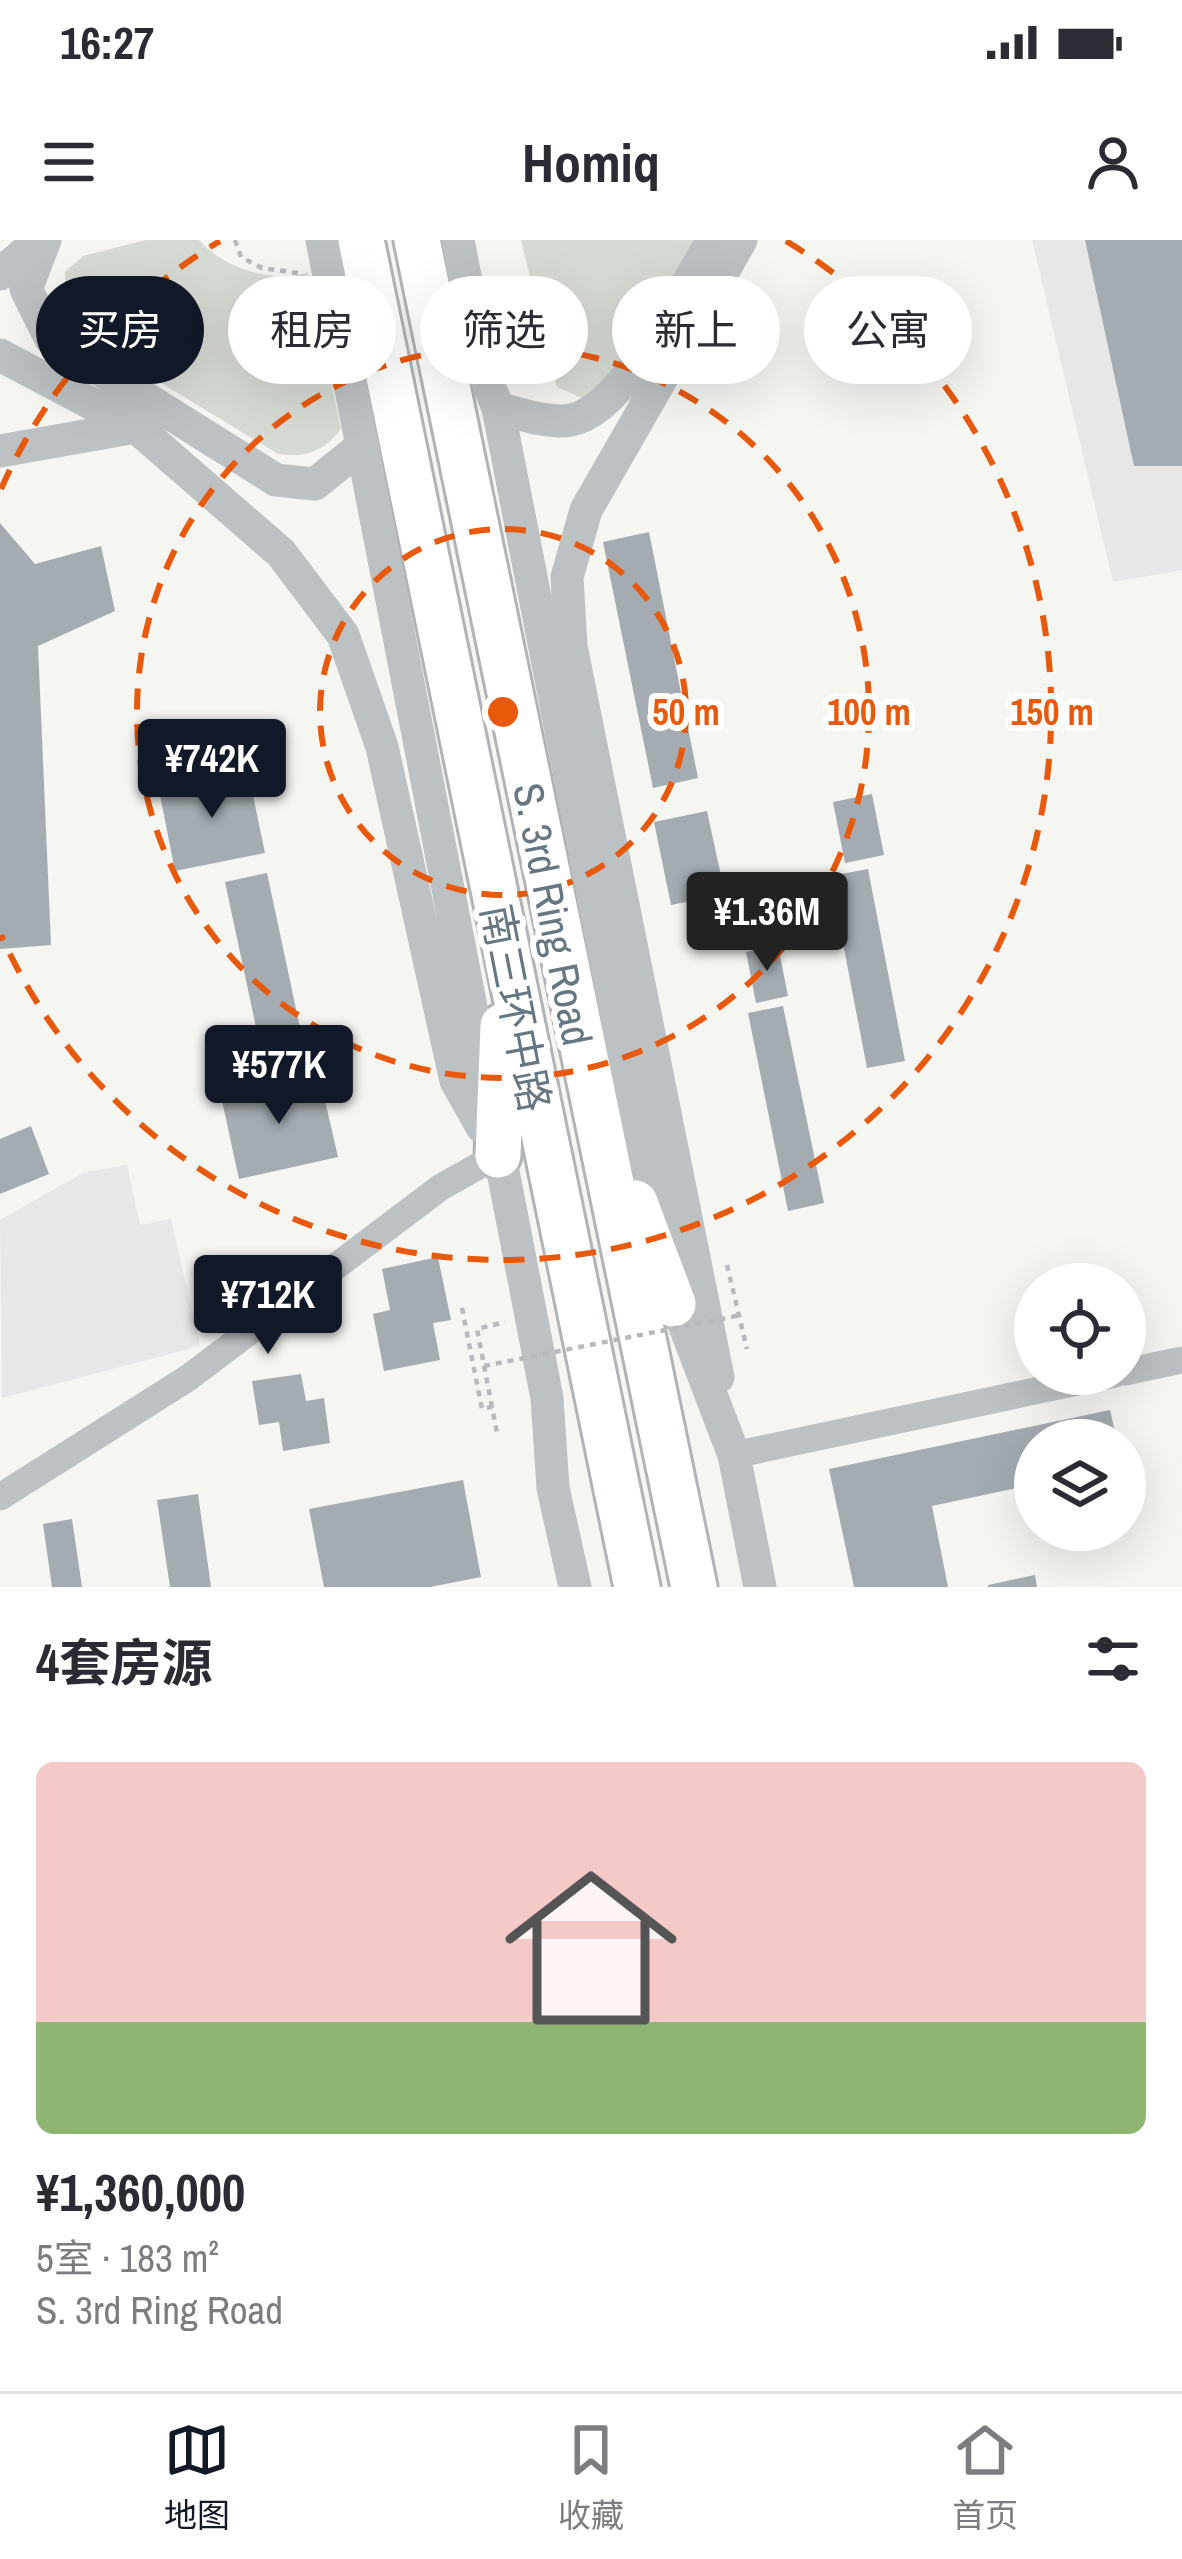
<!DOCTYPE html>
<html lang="zh">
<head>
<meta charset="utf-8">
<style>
  :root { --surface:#fff; --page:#f2f2f3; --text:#2b2b33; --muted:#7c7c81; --line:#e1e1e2; --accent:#111827 }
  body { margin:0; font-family:"Archivo Narrow","Noto Sans SC",sans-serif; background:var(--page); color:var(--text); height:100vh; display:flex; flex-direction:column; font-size:45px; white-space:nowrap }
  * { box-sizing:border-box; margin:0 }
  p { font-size:39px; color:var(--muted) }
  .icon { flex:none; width:66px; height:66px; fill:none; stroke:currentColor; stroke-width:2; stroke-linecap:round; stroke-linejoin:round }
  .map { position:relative; height:1347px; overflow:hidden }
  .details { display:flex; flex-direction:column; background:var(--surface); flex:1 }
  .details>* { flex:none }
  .guide { position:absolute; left:36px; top:36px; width:1110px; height:108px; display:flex; gap:24px }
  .fabs { position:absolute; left:1014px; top:1023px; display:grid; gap:24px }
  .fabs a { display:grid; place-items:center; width:132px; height:132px; border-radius:50%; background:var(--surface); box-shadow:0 12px 48px #0002; font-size:60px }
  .price { position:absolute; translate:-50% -102px; padding:0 27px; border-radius:12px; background:var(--accent); color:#fff; font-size:39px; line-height:78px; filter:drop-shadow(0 3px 6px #0008) }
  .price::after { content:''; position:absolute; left:50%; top:72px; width:36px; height:27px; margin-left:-18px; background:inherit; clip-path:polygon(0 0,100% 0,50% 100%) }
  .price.selected { background:#222; color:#fff }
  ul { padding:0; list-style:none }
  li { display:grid; align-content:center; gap:24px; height:636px; padding:0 36px }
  li span { display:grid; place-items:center; height:372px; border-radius:18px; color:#555 }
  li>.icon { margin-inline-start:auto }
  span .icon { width:216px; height:216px; fill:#fffc; stroke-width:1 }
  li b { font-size:51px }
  h2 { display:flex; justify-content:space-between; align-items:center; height:144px; padding:0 36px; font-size:51px }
  .tag { padding:0 42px; border-radius:54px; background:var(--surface); box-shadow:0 12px 48px #0002; font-size:42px; line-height:108px }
  .tag.selected { background:var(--accent); color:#fff }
  .status { display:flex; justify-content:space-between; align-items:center; height:84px; padding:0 60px; background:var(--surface); direction:ltr }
  .status svg { height:33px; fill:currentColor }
  header { display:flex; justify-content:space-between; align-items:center; height:156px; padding:0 36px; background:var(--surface); font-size:54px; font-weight:700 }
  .tabs { display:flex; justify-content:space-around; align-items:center; height:168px; border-top:3px solid var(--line); background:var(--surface); font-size:33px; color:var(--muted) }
  .tabs a { display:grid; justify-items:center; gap:6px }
  .tabs .selected { color:var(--accent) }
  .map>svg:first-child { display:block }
  .built { fill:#e6e7e6 }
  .green { fill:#d5dad2 }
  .building { fill:#a4acb1 }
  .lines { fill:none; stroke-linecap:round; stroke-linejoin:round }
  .trunk-casing { stroke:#b0b4b7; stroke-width:51 }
  .path { stroke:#b7babc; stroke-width:4.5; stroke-dasharray:6 6; stroke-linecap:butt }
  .minor { stroke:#bcc1c4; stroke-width:27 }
  .tertiary { stroke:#bcc1c4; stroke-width:33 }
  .trunk { stroke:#fff; stroke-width:45 }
  .path-bridge { stroke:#b7babc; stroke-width:4.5; stroke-dasharray:6 6; stroke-linecap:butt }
  .ring { fill:none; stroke:#e8590c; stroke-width:6; stroke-dasharray:21 15 }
  .labels { text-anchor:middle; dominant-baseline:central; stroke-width:12; stroke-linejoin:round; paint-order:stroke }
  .street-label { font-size:42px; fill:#667781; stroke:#fff }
  .centre { fill:#e8590c; stroke:#fff; stroke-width:6 }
  .ring-label { font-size:36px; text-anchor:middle; font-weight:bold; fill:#e8590c; stroke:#fff; stroke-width:12; stroke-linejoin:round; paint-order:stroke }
</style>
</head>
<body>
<div class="status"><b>16:27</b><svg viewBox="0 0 49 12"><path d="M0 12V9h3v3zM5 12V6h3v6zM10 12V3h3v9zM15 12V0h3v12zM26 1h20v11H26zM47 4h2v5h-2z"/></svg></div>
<header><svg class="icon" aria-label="menu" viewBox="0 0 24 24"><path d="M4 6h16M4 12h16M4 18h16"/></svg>Homiq<svg class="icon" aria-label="person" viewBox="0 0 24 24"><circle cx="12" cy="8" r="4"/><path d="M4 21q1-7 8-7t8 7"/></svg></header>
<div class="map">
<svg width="1182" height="1347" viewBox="0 0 1182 1347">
  <rect width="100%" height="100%" fill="#f5f5f2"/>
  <path class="built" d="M1032,0H1182V330L1113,342Z
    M127,925L140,985L171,979L200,1106L2,1158L0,980L83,933Z"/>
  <path class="green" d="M146,0H199C222,27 273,45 308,32L341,189C324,211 306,218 278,214L74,90L65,72V32L83,16Z
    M521,0H705L617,146L582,158L557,147Z"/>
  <path class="building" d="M1085,0H1182V226H1134Z
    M0,283L35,324L101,306L115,371L38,406L51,705L0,709Z
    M649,292L698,538L653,548L603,302Z
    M248,531L265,613L175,631L159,550Z
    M872,554L884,615L845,623L833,562Z
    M707,571L725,654L671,665L654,582Z
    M868,629L905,821L867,828L830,636Z
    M267,633L308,825L266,834L225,642Z
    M778,706L788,756L756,763L746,712Z
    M783,766L824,963L788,971L748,773Z
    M319,834L338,917L239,939L221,856Z
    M31,886L49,934L0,954V899Z
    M438,1017L451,1080L433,1083L440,1120L384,1131L373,1074L390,1070L382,1029Z
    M301,1134L306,1161L324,1158L330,1203L283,1211L279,1182L259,1185L252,1141Z
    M1110,1170L1117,1200H1035V1244L932,1266L948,1347H854L829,1229Z
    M463,1240L481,1337L430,1347H324L309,1269Z
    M198,1254L211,1347H170L157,1260Z
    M72,1279L82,1347H52L43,1284Z
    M1035,1335L1037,1347H988V1345Z"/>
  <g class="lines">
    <defs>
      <path id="trunk" d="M361,0L637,1347
        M417,0L694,1347
        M498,915L503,786
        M635,963L673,1064"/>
    </defs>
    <use href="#trunk" class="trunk-casing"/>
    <path class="path" d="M235,0L241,17L262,28L298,33
      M727,1025L747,1109
      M462,1068L482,1169L492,1167L497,1193
      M492,1167L477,1089L505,1082"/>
    <path class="minor" d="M1125,1132L1182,1120
      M734,1215L1115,1134
      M0,1257L188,1138L441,947L498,915"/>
    <path class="tertiary" d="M45,0L26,49L51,99L276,240L315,244L362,206
      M322,0L547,1158L553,1248L575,1347
      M458,0L484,133L498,168L659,991
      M0,34L40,0
      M0,115L136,187L281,313L343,395L382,507L456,841L482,887
      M498,168C520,174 549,184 571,180C625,170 684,46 713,0
      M0,211L136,187
      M668,1042L734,1215L760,1347
      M718,1137L571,406L567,337L586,270L741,0"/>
    <use href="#trunk" class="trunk"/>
    <path class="path-bridge" d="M484,1126L741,1075"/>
  </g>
  <g class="ring">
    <circle cx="503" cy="472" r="183"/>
    <circle cx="503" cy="472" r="366"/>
    <path d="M1 249A549 549 0 0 1 220 1M786 1A549 549 0 1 1 1 695"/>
  </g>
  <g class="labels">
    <g class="street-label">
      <text transform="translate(553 674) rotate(79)">S. 3rd Ring Road</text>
      <text transform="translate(516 768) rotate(79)">南三环中路</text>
    </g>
  </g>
  <circle cx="503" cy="472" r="18" class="centre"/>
  <g class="ring-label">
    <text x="686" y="485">50 m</text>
    <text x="869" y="485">100 m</text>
    <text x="1052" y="485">150 m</text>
  </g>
</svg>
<div class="fabs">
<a><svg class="icon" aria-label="locate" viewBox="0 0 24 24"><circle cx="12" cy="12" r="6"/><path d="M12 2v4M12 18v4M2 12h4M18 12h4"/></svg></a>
<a><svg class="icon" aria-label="layers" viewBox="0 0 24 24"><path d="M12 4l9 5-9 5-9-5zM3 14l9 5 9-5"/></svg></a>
</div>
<b class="price" style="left:212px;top:581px">¥742K</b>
<b class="price selected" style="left:767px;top:734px">¥1.36M</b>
<b class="price" style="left:279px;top:887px">¥577K</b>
<b class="price" style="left:268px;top:1117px">¥712K</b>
<div class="guide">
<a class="tag selected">买房</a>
<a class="tag">租房</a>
<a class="tag">筛选</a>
<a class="tag">新上</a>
<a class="tag">公寓</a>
</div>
</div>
<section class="details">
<h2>4套房源<svg class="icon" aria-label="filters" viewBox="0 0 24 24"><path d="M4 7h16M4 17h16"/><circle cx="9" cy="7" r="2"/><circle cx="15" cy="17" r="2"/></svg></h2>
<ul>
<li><span style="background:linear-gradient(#f6c9c9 70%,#8fb573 0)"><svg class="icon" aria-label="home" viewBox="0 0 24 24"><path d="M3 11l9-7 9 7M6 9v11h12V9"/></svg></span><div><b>¥1,360,000</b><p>5室 · 183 m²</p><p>S. 3rd Ring Road</p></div></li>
</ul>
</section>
<nav class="tabs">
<a class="selected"><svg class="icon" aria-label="map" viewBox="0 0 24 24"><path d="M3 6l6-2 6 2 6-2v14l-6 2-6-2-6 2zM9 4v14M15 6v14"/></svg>地图</a>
<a><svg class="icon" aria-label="saved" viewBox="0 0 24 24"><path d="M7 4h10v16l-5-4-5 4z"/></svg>收藏</a>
<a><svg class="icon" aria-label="home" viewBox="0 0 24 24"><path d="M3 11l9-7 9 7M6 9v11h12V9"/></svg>首页</a>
</nav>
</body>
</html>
